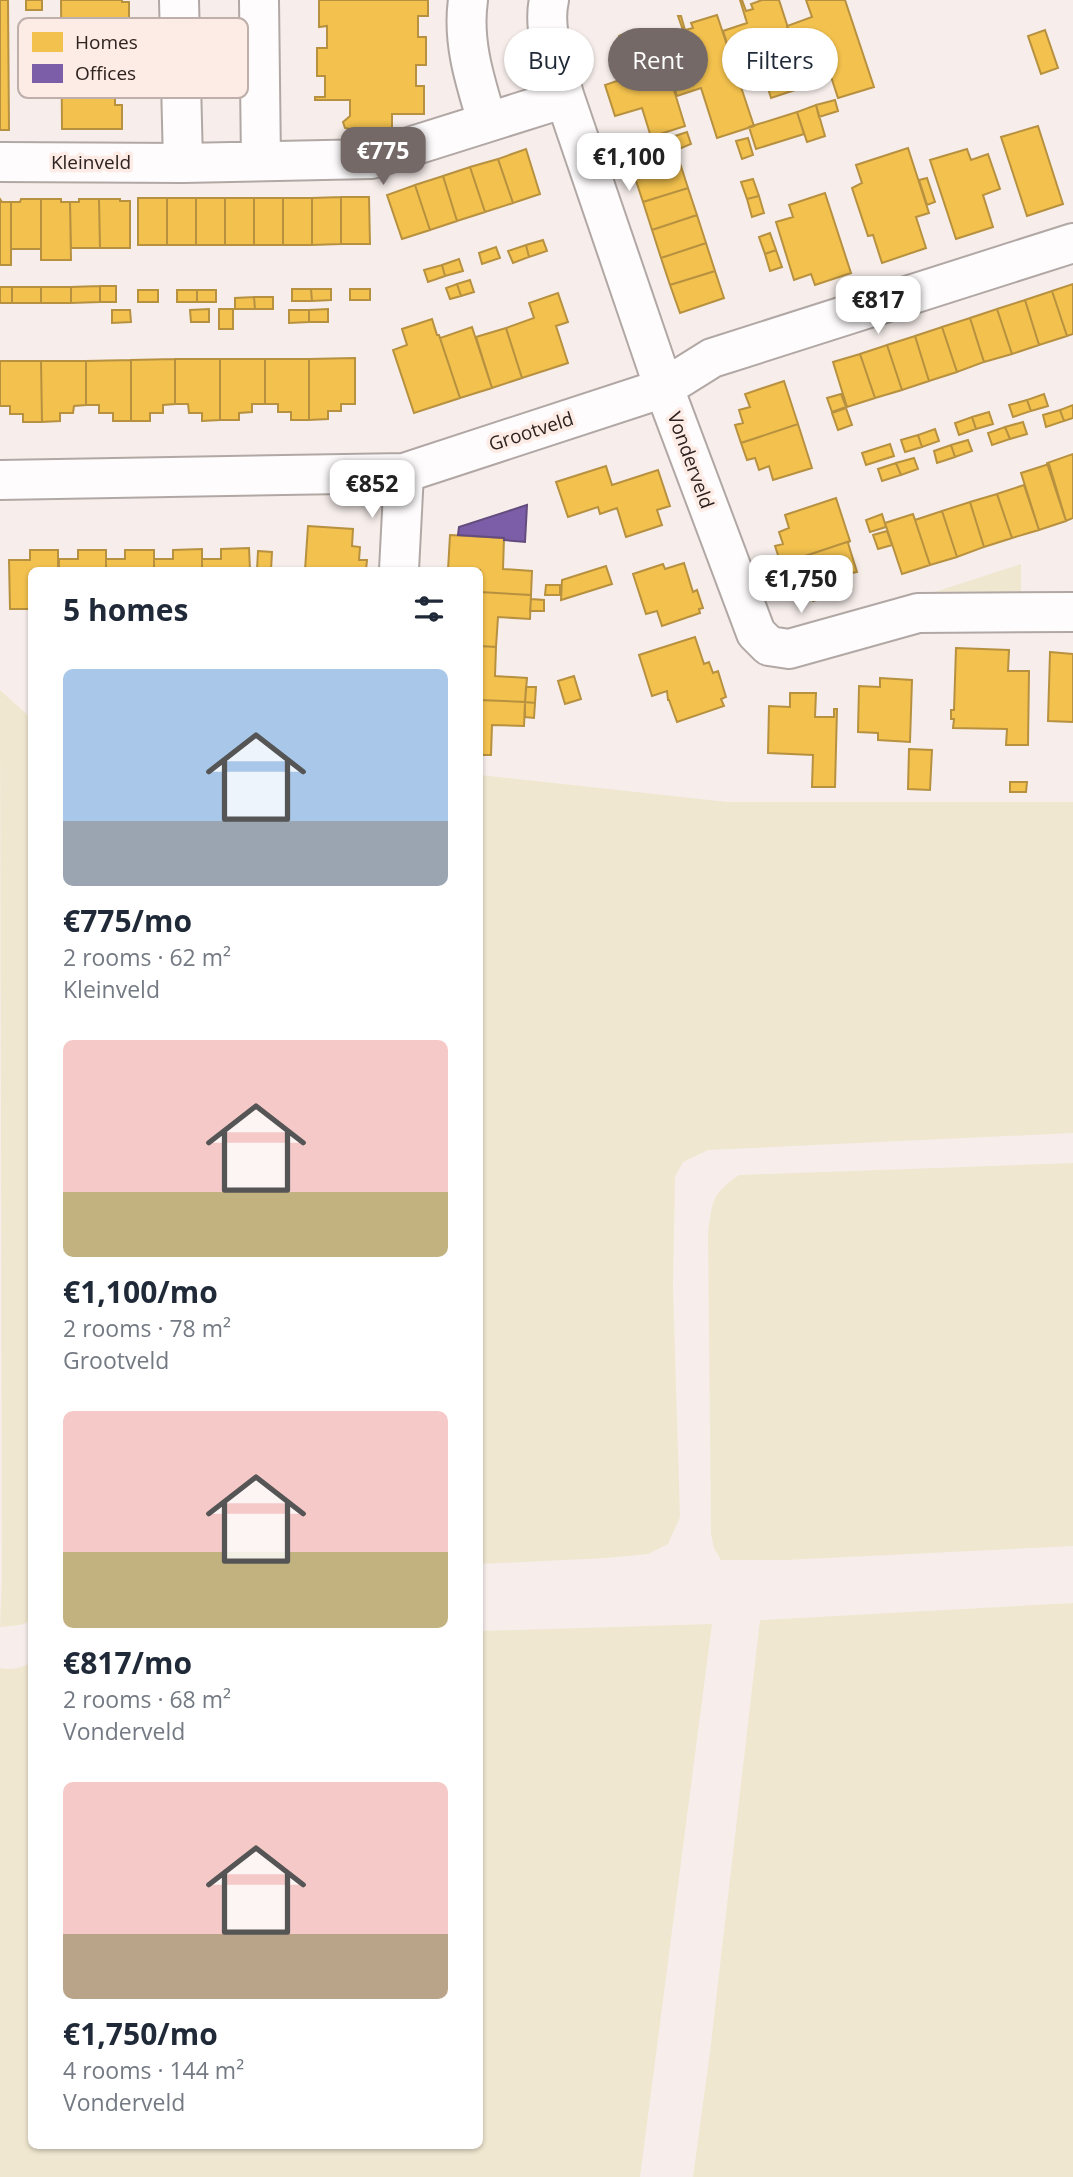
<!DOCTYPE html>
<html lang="en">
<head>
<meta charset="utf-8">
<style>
  :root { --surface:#fff; --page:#f6f6f7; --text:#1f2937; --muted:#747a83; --accent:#746966 }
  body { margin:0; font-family:"Open Sans",sans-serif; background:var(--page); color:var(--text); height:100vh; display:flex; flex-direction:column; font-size:26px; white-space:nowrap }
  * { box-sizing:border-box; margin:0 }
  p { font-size:23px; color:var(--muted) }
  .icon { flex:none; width:38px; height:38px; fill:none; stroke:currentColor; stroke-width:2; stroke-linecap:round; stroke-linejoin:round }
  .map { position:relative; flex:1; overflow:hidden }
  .panel { position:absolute; left:28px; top:567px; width:455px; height:1582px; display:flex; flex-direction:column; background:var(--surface); border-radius:10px; box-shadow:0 2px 5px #0004 }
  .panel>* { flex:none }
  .hud { position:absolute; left:504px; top:28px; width:464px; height:63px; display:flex; gap:14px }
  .price { position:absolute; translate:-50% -60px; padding:0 16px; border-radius:14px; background:#fff; color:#222; font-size:23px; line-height:46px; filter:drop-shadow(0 2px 4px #0008) }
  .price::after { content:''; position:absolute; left:50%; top:42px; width:21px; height:16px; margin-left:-10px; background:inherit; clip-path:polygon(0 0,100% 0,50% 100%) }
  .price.on { background:var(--accent); color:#fff }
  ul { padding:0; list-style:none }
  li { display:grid; align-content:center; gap:14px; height:371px; padding:0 35px }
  li span { display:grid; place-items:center; height:217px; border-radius:10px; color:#555 }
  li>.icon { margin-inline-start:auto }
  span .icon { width:126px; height:126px; fill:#fffc; stroke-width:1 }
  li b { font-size:30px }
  h2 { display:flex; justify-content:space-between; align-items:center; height:84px; padding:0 35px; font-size:30px }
  .chip { padding:0 24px; border-radius:32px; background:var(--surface); box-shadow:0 2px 5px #0004; font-size:24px; line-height:63px }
  .chip.on { background:var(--accent); color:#fff }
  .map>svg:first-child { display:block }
  .green { fill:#f0e7d0 }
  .homes { fill:#f2c14e; stroke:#b79140; stroke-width:2 }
  .offices { fill:#7b5ea7; stroke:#644c7e; stroke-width:2 }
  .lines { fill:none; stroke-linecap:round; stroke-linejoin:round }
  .minor-casing { stroke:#b1a8a5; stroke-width:42 }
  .minor { stroke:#fefcfc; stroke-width:38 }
  .labels { text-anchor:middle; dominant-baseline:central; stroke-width:7; stroke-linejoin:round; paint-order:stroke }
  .street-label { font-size:19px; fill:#2d221f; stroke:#fdebe5 }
  .key { fill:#fdebe5; stroke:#bfafaa; stroke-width:2 }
  .key-label { font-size:19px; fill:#2d221f }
</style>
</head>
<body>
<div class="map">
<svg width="1073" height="2177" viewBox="0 0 1073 2177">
  <rect width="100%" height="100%" fill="#f7eeeb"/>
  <path class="green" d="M1021,564V597H919Z
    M0,690L32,719V1621L20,1625L0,1627L2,1579Z
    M480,775L728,802H1073V1133L708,1150L683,1162L675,1177L673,1287L680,1517L668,1544L648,1554L606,1558L480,1564Z
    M1073,1163V1546L786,1560H721L714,1548L711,1534L708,1233C713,1199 711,1195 739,1175Z
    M1073,1603V2177H693L710,2052L760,1620Z
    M712,1624L640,2177H0V1668C12,1670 21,1669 31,1662L32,2146H480V1631Z"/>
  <path class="homes" d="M0,0H8L9,130H0Z
    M26,0H42V10H26Z
    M61,0H122V2H129V19H114L115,32H122V77H115V105H122V129H62Z
    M319,0H428V16H418V37H426V65H416V86H424V114H392V129H350L345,128L343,122L350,116V100H315V97H325V76H317V48H327V26L319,27Z
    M740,0H742L746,11L753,9L751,4L762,0H779L807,86L771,98L762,69L738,77L723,31L747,23Z
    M806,0H845L874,87L838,98L822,49L798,57L787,26L812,17Z
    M717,15L754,126L717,138L701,88L677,96L667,65L692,56L678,16H681L685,30L693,28L691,23Z
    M1045,30L1058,68L1041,74L1028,36Z
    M621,35L626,50L633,48L631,43L657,35L685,126L651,137L642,108L615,116L605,85L631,76L619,36Z
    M835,100L838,111L819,117L816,105Z
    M816,105L825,136L807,142L797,112Z
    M797,112L804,134L756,149L749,127Z
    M1038,126L1063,204L1027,216L1001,137Z
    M687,132L691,144L679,149L675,136Z
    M748,138L753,155L742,159L736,141Z
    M908,148L929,213L916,217L926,248L882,263L873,235L868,236L852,188L862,183L856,165Z
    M526,149L540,194L513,203L498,159Z
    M967,149L971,160L988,154L1000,189L983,195L993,227L956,239L930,160Z
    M498,159L513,203L485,212L470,167Z
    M679,160L688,188L643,202L634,175Z
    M470,167L485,212L457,221L443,176Z
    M443,176L457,221L430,230L415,185Z
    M927,178L935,202L927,205L919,180Z
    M753,179L759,196L747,199L741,182Z
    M415,185L430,230L402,239L387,195Z
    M688,188L697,215L652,230L643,202Z
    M825,193L851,273L815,285L811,274L794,280L776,222L793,217L789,205Z
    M759,196L764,213L752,217L747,199Z
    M341,197H369L370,244H341Z
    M341,197V244L312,245V198Z
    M138,198H167V245H138Z
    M167,198H196V245H167Z
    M196,198H225V245H196Z
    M225,198H254V245H225Z
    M254,198H283V245H254Z
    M283,198H312V245H283Z
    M0,199L2,202H11V265H0Z
    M21,199H41V249H11V202H20Z
    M41,199H61V202H70L71,260H41Z
    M79,199H99L100,248H71L70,202H79Z
    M99,199H120V201H130V248H100Z
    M697,215L706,243L661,258L652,230Z
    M770,233L776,250L765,254L759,237Z
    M543,240L547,251L529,257L526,245Z
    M706,243L715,271L670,285L661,258Z
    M526,245L529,257L513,263L508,251Z
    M496,247L500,258L482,264L479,253Z
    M776,250L782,267L770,271L765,254Z
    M459,259L463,271L445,276L442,265Z
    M442,265L445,276L428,282L424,270Z
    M715,271L724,298L680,313L670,285Z
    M470,280L474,292L461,296L457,284Z
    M457,284L461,296L450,299L446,288Z
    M1073,284V334L1067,336L1052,291Z
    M100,286H116V302H100Z
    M100,286V302L71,303V287Z
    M0,287H12V303H0Z
    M12,287H41V303H12Z
    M41,287H71V303H41Z
    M292,289H311L312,301H292Z
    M311,289H331V300L312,301Z
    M350,289H370V300H350Z
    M138,290H158V302H138Z
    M177,290H197V302H177Z
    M197,290H216V302H197Z
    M1052,291L1067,336L1039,345L1025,300Z
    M558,293L568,322L556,326L568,363L522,378L506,328L534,318L529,303Z
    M254,297H273V309H255Z
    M254,297L255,309H235V298Z
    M1025,300L1039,345L1012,354L997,309Z
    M209,309V322H191L190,310Z
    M219,309H233V329H219Z
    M328,309V322H309V310Z
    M997,309L1012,354L984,362L970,318Z
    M112,310H130L131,322L112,323Z
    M289,310H309V322L289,323Z
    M970,318L984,362L957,372L942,327Z
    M432,319L437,335H439L460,398L414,413L393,350L407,345L402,329Z
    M472,327L492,388L460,398L440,338Z
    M942,327L957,372L929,381L915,336Z
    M506,328L522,378L492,388L476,337Z
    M915,336L929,381L902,390L887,345Z
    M887,345L902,390L875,398L860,354Z
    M860,354L875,398L847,407L833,362Z
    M355,358V404H341V411H328V419L309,420V359Z
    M175,359H220V420L202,421V413H189L188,404H175Z
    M175,359V404L163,405V413H150V421H131V360Z
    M220,359H265V404H252V412L239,413V420H220Z
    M265,359H309V420H291V412H278V404H265Z
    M131,360V421H113V413H99V405H86V361Z
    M0,361H41L42,422H23V414H10V406H0Z
    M41,361H86V405L74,406L73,413H60V421L42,422Z
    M784,381L798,424L741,443L735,425L743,423L739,410L750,407L745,394Z
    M841,394L846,407L832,412L827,398Z
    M1044,394L1048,406L1031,411L1027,400Z
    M1027,400L1031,411L1013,417L1009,405Z
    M1073,405V418L1064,421L1060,410Z
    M846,408L852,425L838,430L832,413Z
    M1060,410L1064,421L1046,427L1043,415Z
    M989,412L993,424L976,429L972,417Z
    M972,417L976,429L959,435L955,423Z
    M1023,422L1027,434L1010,439L1005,427Z
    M798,424L812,468L773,480L769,466L759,470L755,458L747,460L741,443Z
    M1005,427L1010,439L992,445L988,433Z
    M935,429L939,441L922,447L918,435Z
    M918,435L922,447L905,452L901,440Z
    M968,440L972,451L955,457L951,445Z
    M890,444L894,456L866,465L862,453Z
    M951,445L955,457L937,463L934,451Z
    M1073,454V518L1066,521L1047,463Z
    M914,458L918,469L901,475L896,463Z
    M896,463L901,475L882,481L878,469Z
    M1049,464L1066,521L1039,530L1021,473Z
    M606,466L612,485L658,470L670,506L657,510L662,525L626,537L617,508L600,514L598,507L568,517L556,482Z
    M1024,485L1039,530L1012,538L997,494Z
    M997,494L1012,538L984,547L970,502Z
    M836,498L850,541L781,564L775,546L783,544L779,532L789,528L785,515Z
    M970,502L984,547L957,557L942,511Z
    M942,511L957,557L930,565L915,520Z
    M882,514L886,527L870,532L866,520Z
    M913,514L930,565L902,574L885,523Z
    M308,526L353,529L352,546L360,547L359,560H367L366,570H305Z
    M887,531L892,545L878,549L873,535Z
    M450,535L504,538L503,569L532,571L531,595L480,592V570H439H448Z
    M850,541L848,543L857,572L847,574L852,589L813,601L808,587L798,591L794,579L786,582L781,564Z
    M249,548L250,570H202V559H221V549Z
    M202,549V570H154V559H173V550Z
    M30,550H58V570H32V609H10L9,560H30Z
    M78,550H106V570H59V559H78Z
    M125,550H154V570H106V559H125Z
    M258,551L272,552L271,570H257Z
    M684,563L693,592L697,590L703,608L699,609L700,613L662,626L657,611L646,614L633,574L663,564L665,569Z
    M606,566L612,584L561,600L562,580Z
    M546,585H560V595H545Z
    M480,592L531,595L530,619L498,617L496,647L480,646Z
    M531,599L544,600V611H530Z
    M695,637L704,664L709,662L713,673L718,671L726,697L721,699L724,706L677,722L669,700H668L667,691L652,696L639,655Z
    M480,646L496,647L495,676L527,678L525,702L480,700Z
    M956,648L1009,650L1008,671H1029L1028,745H1006L1007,729L953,728L954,719H951V710H954Z
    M1050,652L1073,654V722L1048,721Z
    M574,676L581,699L565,704L558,681Z
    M880,678L912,680L910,742L878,740V733L858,732L859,686L880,687Z
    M526,687H536L535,703L525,702Z
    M790,693H816L815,717H834V709H837L835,787H812L813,755L768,753L769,706L790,707Z
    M480,700L525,702L524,726L492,725L491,755H480Z
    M525,702L535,703L534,718L525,717Z
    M909,749L932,750L930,790L908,789Z
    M1010,782H1027L1026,792H1010Z"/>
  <path class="offices" d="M527,505L525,542L504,540V538L458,535L459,527Z"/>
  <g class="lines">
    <defs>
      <path id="minor" d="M179,0L183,163
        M259,0L261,161
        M468,0C462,42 475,81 487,121
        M549,0C542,29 557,70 565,98L664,388L756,633L769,646L789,649L918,613L1073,612
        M0,162L183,163L371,159L565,98
        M0,480L404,473L664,388L712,358L1073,243
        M399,570L404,473"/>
    </defs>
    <use href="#minor" class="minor-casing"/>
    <use href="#minor" class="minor"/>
  </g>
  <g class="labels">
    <g class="street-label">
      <text x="91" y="162">Kleinveld</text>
      <text transform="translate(531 431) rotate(-18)">Grootveld</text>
      <text transform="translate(691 460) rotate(70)">Vonderveld</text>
    </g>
  </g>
  <rect x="18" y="18" width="230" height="80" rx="10" class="key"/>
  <rect x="32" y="32" width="31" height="20" fill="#f2c14e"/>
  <rect x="32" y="64" width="31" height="19" fill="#7b5ea7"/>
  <g class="key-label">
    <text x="75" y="49">Homes</text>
    <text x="75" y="80">Offices</text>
  </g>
</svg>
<b class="price on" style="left:383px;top:187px">€775</b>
<b class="price" style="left:629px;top:193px">€1,100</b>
<b class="price" style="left:878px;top:336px">€817</b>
<b class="price" style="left:372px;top:520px">€852</b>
<b class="price" style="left:801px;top:615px">€1,750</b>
<div class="hud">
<a class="chip">Buy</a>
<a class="chip on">Rent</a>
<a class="chip">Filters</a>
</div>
<section class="panel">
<h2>5 homes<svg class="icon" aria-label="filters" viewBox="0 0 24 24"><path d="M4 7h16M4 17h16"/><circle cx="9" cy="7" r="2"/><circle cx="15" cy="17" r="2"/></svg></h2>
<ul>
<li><span style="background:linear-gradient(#a9c7e8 70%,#9aa5b1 0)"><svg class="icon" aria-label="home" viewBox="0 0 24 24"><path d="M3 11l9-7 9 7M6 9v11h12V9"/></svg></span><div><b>€775/mo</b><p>2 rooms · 62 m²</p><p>Kleinveld</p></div></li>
<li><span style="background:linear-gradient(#f6c9c9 70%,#c2b280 0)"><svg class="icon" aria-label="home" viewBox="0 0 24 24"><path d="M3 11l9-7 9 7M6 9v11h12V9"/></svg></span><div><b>€1,100/mo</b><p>2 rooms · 78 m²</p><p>Grootveld</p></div></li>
<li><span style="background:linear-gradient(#f6c9c9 65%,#c2b280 0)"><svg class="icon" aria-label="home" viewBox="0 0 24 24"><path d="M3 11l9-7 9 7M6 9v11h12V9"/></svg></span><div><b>€817/mo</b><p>2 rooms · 68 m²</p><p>Vonderveld</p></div></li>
<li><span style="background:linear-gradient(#f6c9c9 70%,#b9a48a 0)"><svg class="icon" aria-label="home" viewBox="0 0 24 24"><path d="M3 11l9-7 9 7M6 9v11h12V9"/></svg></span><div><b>€1,750/mo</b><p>4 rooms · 144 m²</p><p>Vonderveld</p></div></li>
</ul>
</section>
</div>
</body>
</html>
